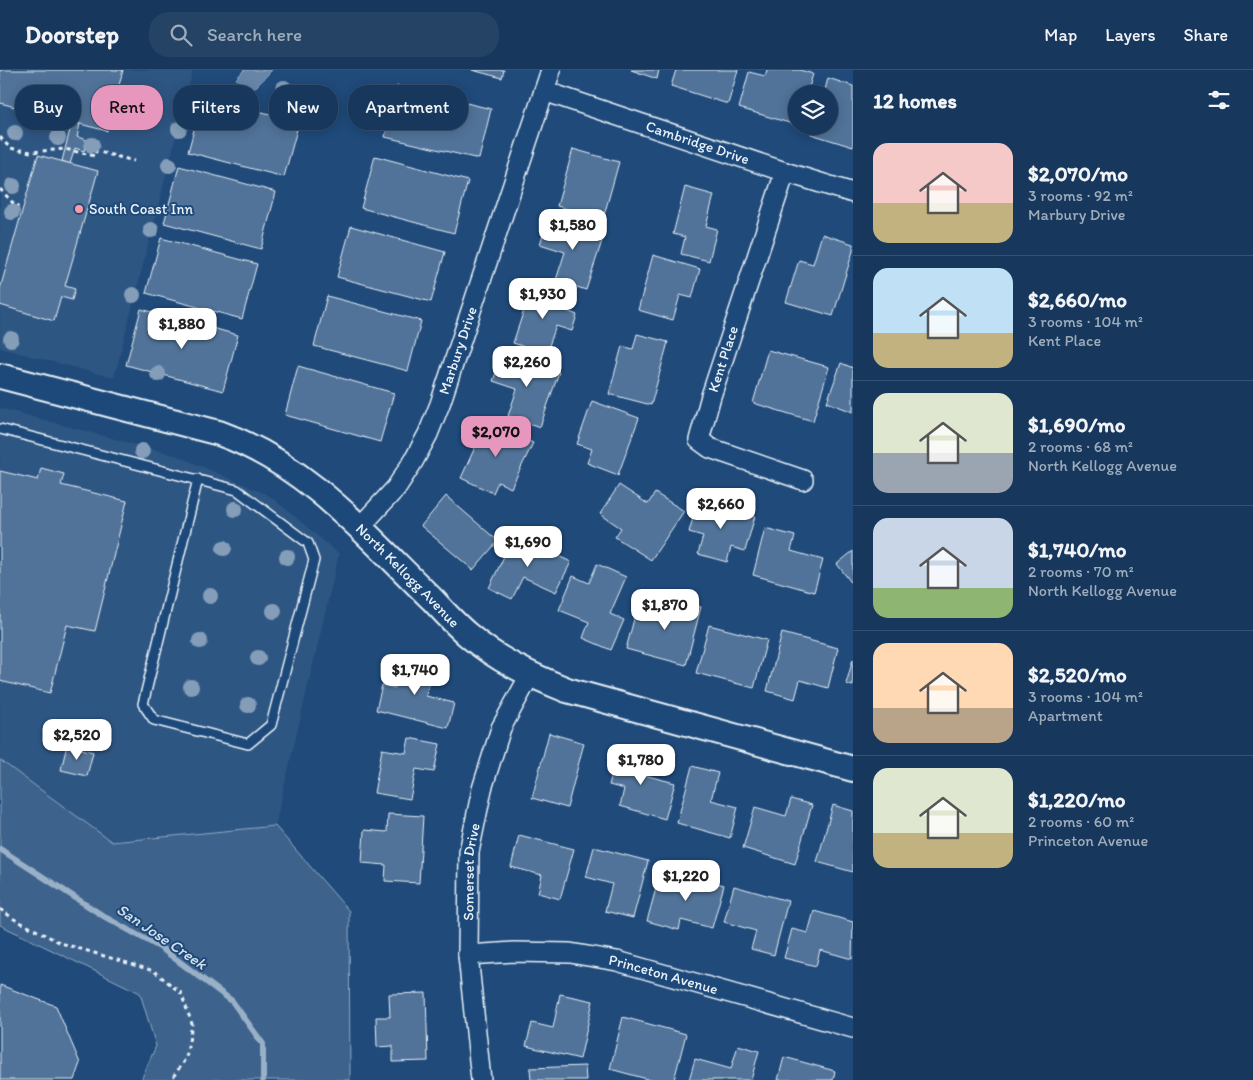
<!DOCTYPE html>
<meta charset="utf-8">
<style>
:root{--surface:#17385c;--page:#244365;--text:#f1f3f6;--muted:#9eacbb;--line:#365272;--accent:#e797bd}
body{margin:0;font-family:Itim,sans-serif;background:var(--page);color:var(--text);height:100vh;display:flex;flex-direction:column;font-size:19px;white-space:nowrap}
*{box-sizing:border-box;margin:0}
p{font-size:16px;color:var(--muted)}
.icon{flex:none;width:28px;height:28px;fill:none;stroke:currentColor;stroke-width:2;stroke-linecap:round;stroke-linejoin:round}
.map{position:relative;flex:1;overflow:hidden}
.sheet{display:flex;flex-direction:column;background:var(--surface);width:400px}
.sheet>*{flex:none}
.guide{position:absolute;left:15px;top:15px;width:475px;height:45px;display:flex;gap:10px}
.buttons{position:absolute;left:788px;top:15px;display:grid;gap:10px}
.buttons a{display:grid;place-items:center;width:50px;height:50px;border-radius:50%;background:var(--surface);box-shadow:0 2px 12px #0003,0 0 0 1px var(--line);font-size:25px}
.price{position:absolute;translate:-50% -42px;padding:0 11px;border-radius:10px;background:#fff;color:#222;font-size:16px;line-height:32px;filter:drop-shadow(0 1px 2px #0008)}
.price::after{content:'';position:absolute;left:50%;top:30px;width:15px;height:11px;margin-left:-8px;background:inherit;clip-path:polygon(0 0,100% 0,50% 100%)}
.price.on{background:var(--accent);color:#111}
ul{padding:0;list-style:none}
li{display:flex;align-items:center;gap:15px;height:125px;padding:0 20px}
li+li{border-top:1px solid var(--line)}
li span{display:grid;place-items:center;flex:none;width:140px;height:100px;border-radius:15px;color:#555}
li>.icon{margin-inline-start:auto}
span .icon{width:60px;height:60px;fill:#fffc;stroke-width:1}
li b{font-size:21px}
h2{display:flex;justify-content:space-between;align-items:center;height:60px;padding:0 20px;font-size:21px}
.pill{padding:0 18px;border-radius:20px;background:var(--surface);box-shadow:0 2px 12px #0003,0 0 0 1px var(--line);font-size:18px;line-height:45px}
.pill.on{background:var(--accent);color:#111}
header{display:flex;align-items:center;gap:30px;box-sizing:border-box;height:70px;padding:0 25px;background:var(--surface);border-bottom:1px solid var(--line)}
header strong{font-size:24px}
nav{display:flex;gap:28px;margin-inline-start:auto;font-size:18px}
.search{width:350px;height:45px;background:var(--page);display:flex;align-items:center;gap:12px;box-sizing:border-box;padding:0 18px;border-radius:20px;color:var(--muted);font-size:19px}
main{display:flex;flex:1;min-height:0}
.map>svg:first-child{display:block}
.built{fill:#2e5683}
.green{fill:#3c628c;stroke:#92aac2}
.water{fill:#6685a7;stroke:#9ab0c7}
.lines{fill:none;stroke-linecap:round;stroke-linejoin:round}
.stream{stroke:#9ab0c7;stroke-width:6}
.building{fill:#517399;stroke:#e8f1f8}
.service-casing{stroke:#e8f1f8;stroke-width:12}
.minor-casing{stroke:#e8f1f8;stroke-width:22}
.tertiary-casing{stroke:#e8f1f8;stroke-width:28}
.path{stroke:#e8f1f8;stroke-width:3;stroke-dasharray:4 4;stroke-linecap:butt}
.service{stroke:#1f4a7a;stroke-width:9}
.minor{stroke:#1f4a7a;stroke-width:19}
.tertiary{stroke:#1f4a7a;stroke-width:24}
.tree{fill:#849eb9}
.poi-dot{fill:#ff9aa2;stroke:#1f4a7a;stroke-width:2}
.labels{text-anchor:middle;stroke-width:4;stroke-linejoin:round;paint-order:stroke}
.street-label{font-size:15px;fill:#e8f1f8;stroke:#1f4a7a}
.poi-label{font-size:15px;fill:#e8f1f8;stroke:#1f4a7a;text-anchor:start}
.water-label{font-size:16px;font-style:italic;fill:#d4e1ec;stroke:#1f4a7a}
</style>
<header>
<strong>Doorstep</strong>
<div class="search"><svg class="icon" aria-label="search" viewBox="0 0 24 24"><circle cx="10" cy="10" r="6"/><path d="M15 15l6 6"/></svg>Search here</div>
<nav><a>Map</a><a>Layers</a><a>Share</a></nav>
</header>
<main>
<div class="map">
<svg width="853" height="1010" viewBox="0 0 853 1010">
<rect width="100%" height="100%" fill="#1f4a7a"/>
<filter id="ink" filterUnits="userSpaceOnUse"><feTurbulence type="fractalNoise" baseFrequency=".02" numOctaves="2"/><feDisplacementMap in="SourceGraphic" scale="10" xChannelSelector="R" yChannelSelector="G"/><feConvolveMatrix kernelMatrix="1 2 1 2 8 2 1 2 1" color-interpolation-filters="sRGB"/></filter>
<g filter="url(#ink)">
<!-- built -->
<g class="built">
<path d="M0 0H193L114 308 0 278Z"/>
<path d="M0 338 178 386 270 426 339 484 275 756 112 772 0 690Z"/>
</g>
<!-- green -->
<path class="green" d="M0 690 112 772 275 756 349 841 350 1010H141L156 976 140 923 0 855Z"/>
<!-- water -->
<path class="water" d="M244 0H272L250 23 236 9Z"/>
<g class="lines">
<!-- stream -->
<path class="stream" d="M0 779 105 847 161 878 232 931 263 974V1010"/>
</g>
<!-- building -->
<g class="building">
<path d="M0 0H123L107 61 0 33Z"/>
<path d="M472 0H504L502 8Z"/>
<path d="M631 0H659L657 9Z"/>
<path d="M676 0H738L728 34 671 16Z"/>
<path d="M767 0H800L813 4 807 24H796V55L739 38 749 2 765 6Z"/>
<path d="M828 8 853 16V77L811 64 814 56H829V24H824Z"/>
<path d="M397 16 491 39 479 89 385 67Z"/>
<path d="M203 26 299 52 284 107 188 82Z"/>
<path d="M72 52 80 54 77 67 87 70 84 81 75 78 70 94 62 91Z"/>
<path d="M573 79 619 92 603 149 557 136Z"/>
<path d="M38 85 98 101 65 216 75 219 72 230 61 227 54 251 0 235V219Z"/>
<path d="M375 86 468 111 454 163 361 138Z"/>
<path d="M179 96 276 122 261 179 164 153Z"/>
<path d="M685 117 714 125 706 156 717 159 709 191 681 184 685 167 673 164Z"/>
<path d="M549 147 604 165 586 220 556 210 565 182 540 174Z"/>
<path d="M351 156 445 182 431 232 337 207Z"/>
<path d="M822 164 853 174V181L833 246 786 232 799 190 813 194Z"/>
<path d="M161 168 257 194 242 249 146 223Z"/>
<path d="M653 185 700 199 692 228 680 225 673 250 638 240Z"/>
<path d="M532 216 567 228 563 239 577 245 572 261 556 256 546 284 513 273Z"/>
<path d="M327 226 421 251 408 301 314 276Z"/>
<path d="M141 239 238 265 223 321 126 295Z"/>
<path d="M637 264 668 272 651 335 609 324 622 276 633 279Z"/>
<path d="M768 280 829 297 813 351 753 333Z"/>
<path d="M503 283 559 302 540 357 508 346 517 319 493 311Z"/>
<path d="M841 293 853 298V342L827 332Z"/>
<path d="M298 296 394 323 380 372 285 345Z"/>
<path d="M592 331 639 348 618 405 587 393 592 379 577 374Z"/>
<path d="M487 351 533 373 511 418 498 412 493 423 461 408Z"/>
<path d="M41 398 64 404 61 415 127 431 95 561 67 555 50 623 0 611V401L38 410Z"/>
<path d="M619 415 648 434 655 423 684 441 651 490 615 467 621 458 600 444Z"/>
<path d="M446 426 498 471 473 500 421 456Z"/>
<path d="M698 430 755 446 745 481 731 477 727 492 698 484 703 466 689 462Z"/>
<path d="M765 458 795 466 791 481 823 490 814 522 753 505Z"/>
<path d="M514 465 571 492 556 522 523 507 512 529 489 518Z"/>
<path d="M853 481V515L837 494Z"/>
<path d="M597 494 626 507 610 544 624 550 611 580 583 568 589 552 559 540 573 506 589 513Z"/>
<path d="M671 529 701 537 686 595 626 579 638 534 667 542Z"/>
<path d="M709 555 767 570 754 618 696 603Z"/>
<path d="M782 563 838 578 828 618 800 610 795 629 767 621Z"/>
<path d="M402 588 433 595 426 626 454 633 448 658 376 640 382 615 395 618Z"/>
<path d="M853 589V616L846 614Z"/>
<path d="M549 663 584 673 567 738 532 728Z"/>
<path d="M409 668 440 674 434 702 416 699 410 729 374 723 382 679 406 683Z"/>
<path d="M67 675 93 682 87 706 61 700Z"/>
<path d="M619 679 649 687 644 705 675 713 665 749 620 736 624 719 609 715Z"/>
<path d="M692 696 718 703 711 730 738 737 730 768 677 753Z"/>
<path d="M791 729 812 735 795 794 743 778 755 737 786 746Z"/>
<path d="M833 735 853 741V802L817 792Z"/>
<path d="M388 744 423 746 419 813 385 811 386 795 362 793 364 760 387 762Z"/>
<path d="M519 765 574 779 560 829 538 823 542 805 511 797Z"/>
<path d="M594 777 648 791 633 848 605 841 612 814 586 807Z"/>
<path d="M676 802 724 815 712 858 681 850 679 860 647 851 658 811 673 816Z"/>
<path d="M734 816 788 831 774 885 751 879 756 861 724 852Z"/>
<path d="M814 841 853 852 852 889 820 880 816 896 784 888 792 859 808 863Z"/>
<path d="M0 915 56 936 80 993 74 1010H0Z"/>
<path d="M426 923 428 991 393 992V976L377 977 376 947H390L389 924Z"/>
<path d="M560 924 593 931 580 989 526 976 532 953 553 958Z"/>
<path d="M623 947 686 964 674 1010H651L610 999Z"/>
<path d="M738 975 759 981 751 1010H689L695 989 731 999Z"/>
<path d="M784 987 835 1001 833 1010H778Z"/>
<path d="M585 996 586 1010H531L530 998Z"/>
</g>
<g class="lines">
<!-- service casing -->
<g class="service-casing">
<path id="service" d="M0 359 237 420 308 473 314 490 271 655 248 674 154 650 143 634 198 409"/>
</g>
<!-- minor casing -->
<g class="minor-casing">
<g id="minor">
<path id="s1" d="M544 21 785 102 853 123"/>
<path d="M785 102 711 326 699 370 710 378 803 410"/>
<path id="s2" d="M359 458 396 418 414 390 428 364 440 334 551 0"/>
<path id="s3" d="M468 885 514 882 570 883 617 891 853 958"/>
<path id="s4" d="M481 1010 468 885 469 782 482 719 501 658 530 605"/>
</g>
</g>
<!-- tertiary casing -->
<g class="tertiary-casing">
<g id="tertiary">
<path id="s5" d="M0 306 219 363C307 394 368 467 433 530 444 542 455 554 468 565 497 590 532 606 567 620L853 699"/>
</g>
</g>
<!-- path -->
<g class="path">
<path d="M0 67 10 78 31 82 65 79 95 86 96 81 134 91"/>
<path d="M0 119 14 134 19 136"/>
<path d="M0 839 14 849 61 873 154 901 181 923 192 954 186 988 171 1010"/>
</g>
<!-- service -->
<use href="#service" class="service"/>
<!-- minor -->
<use href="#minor" class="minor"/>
<!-- tertiary -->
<use href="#tertiary" class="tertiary"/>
</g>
<!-- trees -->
<g class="tree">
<circle cx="284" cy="18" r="8"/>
<circle cx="179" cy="59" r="8"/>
<circle cx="15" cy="63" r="8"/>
<circle cx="58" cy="68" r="8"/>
<circle cx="92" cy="75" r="8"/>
<circle cx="169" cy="95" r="8"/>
<circle cx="13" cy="116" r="8"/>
<circle cx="12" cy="142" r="8"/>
<circle cx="151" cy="160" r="8"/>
<circle cx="133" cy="225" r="8"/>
<circle cx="11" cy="269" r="8"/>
<circle cx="158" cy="304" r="8"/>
<circle cx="142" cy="381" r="8"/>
<circle cx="235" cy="439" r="8"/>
<circle cx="224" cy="478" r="8"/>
<circle cx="287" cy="487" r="8"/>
<circle cx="210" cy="526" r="8"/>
<circle cx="274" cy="541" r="8"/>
<circle cx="200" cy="571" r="8"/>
<circle cx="258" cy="588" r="8"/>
<circle cx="191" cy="617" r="8"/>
<circle cx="248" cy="635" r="8"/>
</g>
</g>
<!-- markers -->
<circle class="poi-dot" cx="79" cy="139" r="5"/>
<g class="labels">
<!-- street labels -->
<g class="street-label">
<text dy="5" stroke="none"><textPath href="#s1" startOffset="162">Cambridge Drive</textPath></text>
<text dy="5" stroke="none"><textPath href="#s2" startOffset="206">Marbury Drive</textPath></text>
<text transform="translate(723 289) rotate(-72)" y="5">Kent Place</text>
<text dy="5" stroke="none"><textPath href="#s5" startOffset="465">North Kellogg Avenue</textPath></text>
<text dy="5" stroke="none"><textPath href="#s4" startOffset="209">Somerset Drive</textPath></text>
<text dy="5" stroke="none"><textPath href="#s3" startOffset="198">Princeton Avenue</textPath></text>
</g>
<!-- poi labels -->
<g class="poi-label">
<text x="89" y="144">South Coast Inn</text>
</g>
<!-- water labels -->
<g class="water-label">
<text transform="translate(162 866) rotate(34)" y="6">San Jose Creek</text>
</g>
</g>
</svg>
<div class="buttons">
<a><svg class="icon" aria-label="layers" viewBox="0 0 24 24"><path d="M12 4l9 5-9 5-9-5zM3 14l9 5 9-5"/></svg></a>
</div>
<b class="price" style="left:573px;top:181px">$1,580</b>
<b class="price" style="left:543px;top:250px">$1,930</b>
<b class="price" style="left:182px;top:280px">$1,880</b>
<b class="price" style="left:527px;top:318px">$2,260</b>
<b class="price on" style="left:496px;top:388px">$2,070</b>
<b class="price" style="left:721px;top:460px">$2,660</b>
<b class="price" style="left:528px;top:498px">$1,690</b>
<b class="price" style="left:665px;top:561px">$1,870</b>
<b class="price" style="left:415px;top:626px">$1,740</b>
<b class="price" style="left:77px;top:691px">$2,520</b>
<b class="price" style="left:641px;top:716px">$1,780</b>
<b class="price" style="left:686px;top:832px">$1,220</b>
<div class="guide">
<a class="pill">Buy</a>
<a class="pill on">Rent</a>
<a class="pill">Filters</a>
<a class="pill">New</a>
<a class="pill">Apartment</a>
</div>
</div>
<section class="sheet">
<h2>12 homes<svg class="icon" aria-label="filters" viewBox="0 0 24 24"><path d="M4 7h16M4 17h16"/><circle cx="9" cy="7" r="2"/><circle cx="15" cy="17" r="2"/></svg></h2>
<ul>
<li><span style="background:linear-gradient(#f6c9c9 60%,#c2b280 0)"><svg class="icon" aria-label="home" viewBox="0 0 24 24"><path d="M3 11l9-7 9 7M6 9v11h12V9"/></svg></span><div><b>$2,070/mo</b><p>3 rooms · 92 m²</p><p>Marbury Drive</p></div></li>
<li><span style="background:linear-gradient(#bfe0f5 65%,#c2b280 0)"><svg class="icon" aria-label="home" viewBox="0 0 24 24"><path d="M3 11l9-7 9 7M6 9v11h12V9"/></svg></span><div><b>$2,660/mo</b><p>3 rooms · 104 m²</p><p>Kent Place</p></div></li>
<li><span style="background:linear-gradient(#dfe7d0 60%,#9aa5b1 0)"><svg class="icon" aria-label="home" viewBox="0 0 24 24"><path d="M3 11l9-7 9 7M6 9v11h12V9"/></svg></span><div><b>$1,690/mo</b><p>2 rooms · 68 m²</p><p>North Kellogg Avenue</p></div></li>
<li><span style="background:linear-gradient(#c9d6e8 70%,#8fb573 0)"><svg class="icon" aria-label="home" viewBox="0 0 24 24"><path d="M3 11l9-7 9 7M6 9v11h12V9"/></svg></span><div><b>$1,740/mo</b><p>2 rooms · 70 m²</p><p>North Kellogg Avenue</p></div></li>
<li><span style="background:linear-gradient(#ffd9b3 65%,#b9a48a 0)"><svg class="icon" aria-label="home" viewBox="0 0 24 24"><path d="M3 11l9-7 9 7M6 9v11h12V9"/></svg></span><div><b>$2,520/mo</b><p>3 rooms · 104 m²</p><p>Apartment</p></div></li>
<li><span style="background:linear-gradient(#dfe7d0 65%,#c2b280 0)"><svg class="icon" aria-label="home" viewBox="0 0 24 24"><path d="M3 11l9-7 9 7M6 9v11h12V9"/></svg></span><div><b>$1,220/mo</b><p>2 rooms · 60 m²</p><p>Princeton Avenue</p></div></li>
</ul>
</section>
</main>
